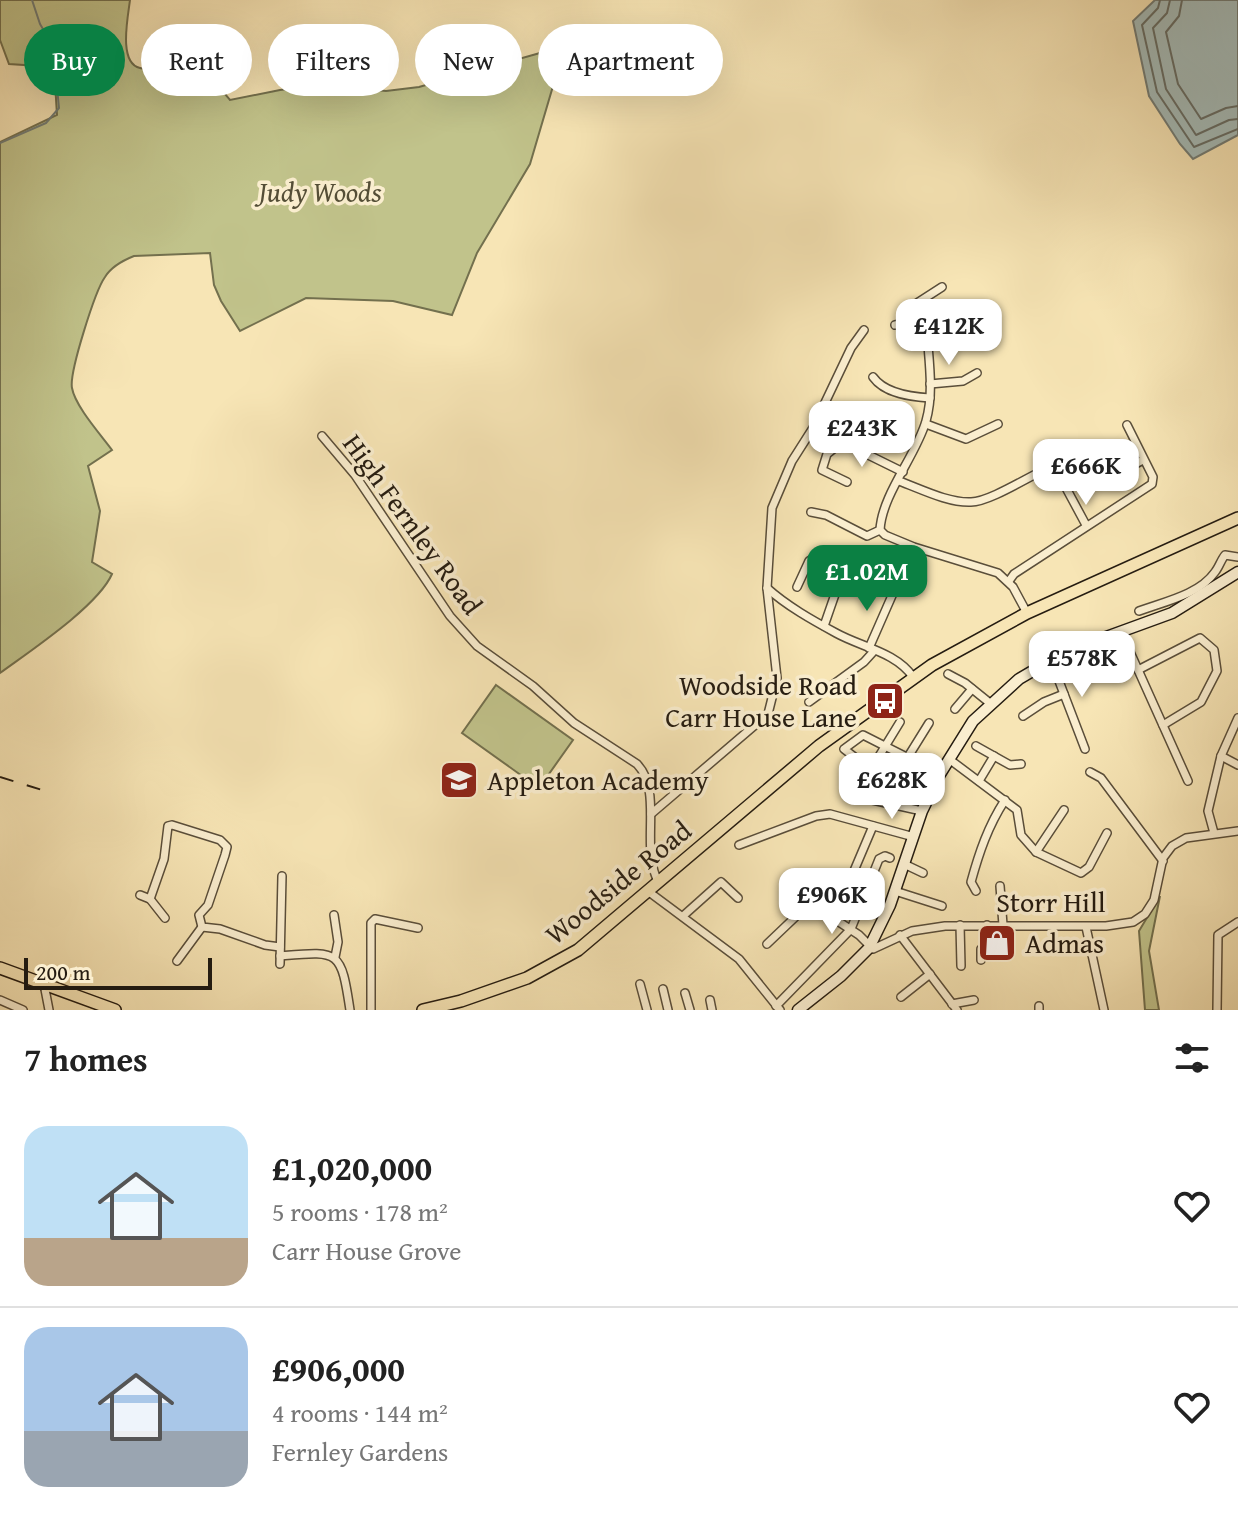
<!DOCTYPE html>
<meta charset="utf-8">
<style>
:root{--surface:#fff;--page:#f2f2f2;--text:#222;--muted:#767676;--line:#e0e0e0;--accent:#0b8043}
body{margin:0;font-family:"Gentium Book Plus",serif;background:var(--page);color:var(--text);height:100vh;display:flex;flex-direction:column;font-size:30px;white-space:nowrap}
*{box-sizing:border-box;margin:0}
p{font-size:26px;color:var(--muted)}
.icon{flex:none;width:44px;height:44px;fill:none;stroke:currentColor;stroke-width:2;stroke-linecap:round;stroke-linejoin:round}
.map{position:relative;height:1010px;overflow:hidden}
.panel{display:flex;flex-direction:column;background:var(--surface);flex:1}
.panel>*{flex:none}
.guide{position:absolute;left:24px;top:24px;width:800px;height:72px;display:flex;gap:16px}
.scale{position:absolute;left:24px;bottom:20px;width:188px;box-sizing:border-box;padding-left:8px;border:4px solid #251c11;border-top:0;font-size:22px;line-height:28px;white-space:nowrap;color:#251c11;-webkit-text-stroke:6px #faeecf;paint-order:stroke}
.price{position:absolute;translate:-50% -68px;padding:0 18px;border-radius:16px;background:#fff;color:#222;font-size:26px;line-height:52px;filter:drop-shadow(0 2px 4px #0008)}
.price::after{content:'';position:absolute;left:50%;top:48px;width:24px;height:18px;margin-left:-12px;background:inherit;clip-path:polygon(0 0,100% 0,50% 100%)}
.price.on{background:var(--accent);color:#fff}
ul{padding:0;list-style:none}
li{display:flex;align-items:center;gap:24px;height:200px;padding:0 24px}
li+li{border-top:2px solid var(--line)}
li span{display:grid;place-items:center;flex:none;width:224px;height:160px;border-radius:24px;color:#555}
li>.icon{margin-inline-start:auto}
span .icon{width:96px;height:96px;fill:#fffc;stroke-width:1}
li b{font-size:34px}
h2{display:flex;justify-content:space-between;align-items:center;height:96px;padding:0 24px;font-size:34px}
.tag{padding:0 28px;border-radius:36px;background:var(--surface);box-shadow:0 8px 32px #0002;font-size:28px;line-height:72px}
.tag.on{background:var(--accent);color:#fff}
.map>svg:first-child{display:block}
.green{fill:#c1c38b;stroke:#73704e;stroke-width:2}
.water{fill:#a4bcba;stroke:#717c76;stroke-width:2}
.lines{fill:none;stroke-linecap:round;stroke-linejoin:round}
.shore{stroke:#646c66;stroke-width:2}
.stream{stroke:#717c76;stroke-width:2}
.street-casing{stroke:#5a4e3a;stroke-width:10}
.secondary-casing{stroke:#251c11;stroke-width:13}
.primary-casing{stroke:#251c11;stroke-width:14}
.street{stroke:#faeecf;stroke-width:7}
.secondary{stroke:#faeecf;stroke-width:10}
.primary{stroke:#f7e5b5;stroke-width:11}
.rail{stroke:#251c11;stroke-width:2;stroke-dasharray:14 14;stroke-linecap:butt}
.labels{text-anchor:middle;stroke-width:7;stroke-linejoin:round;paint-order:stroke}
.park-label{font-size:28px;font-style:italic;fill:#544e36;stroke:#faeecf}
.street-label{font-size:28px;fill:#251c11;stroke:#faeecf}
.poi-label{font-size:28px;fill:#251c11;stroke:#faeecf;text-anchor:start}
</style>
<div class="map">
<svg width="1238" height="1010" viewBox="0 0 1238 1010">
<rect width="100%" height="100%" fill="#f7e5b5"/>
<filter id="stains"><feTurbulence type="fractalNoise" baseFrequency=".0025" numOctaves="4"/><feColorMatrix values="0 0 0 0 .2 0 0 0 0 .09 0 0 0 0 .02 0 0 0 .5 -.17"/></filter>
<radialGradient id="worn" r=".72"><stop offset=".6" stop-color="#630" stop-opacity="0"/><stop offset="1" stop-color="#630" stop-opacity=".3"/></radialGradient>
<!-- green -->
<g class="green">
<path d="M0 0H130C128 17 118 63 140 68 151 71 160 61 170 61 197 59 216 83 230 100L280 90 322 85 386 91 419 87 547 51 566 36 572 43 561 59 530 164 477 253 452 315 393 301 306 298 240 331 221 301 214 285 210 253 134 256C124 260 111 267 105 277 95 291 69 373 72 388 75 406 101 435 112 450L88 466 100 511 92 562 112 574C98 606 30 651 0 673V142L57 115 54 67 9 64 0 40Z"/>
<path d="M496 685 573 740 539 788 462 733Z"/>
<path d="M1160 896 1149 951 1159 1010H1145L1139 931Z"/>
</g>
<!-- water -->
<path class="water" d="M1155 0H1238V135L1193 159 1180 144 1149 96 1133 21Z"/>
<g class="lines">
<!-- shore -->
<g class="shore">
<path d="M1160 0 1158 8 1142 25 1157 92 1194 147 1238 129"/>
<path d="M1170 0 1167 13 1153 28 1166 89 1196 135 1229 120 1238 119"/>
<path d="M1182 0 1179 16 1166 32 1178 84 1201 119 1226 108 1238 106"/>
</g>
<!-- stream -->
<path class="stream" d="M0 143 46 123 59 108 53 46 40 24 32 0"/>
<!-- street casing -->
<g class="street-casing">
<g id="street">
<path d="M942 287 911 307 909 317 912 326 927 333 966 315"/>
<path d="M895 325 910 322"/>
<path d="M927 333C929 362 934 393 926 421 916 456 882 494 880 530L885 535 914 547 998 573 1013 587 1027 613"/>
<path d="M873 377C885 394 912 397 930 398"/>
<path d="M930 384 963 381 977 373"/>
<path d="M926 424 966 439 998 424"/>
<path d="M322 436 355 475 450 616 477 646 533 686 574 723 637 764C664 792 639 849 659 883"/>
<path d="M1053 469 1057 464 1072 456"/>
<path d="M899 481C921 489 948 503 971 502 989 502 1028 477 1046 469L1058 473 1086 525"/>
<path d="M847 482 822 470 827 454 842 442 903 472"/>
<path d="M1102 482 1143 460"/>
<path d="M811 512 826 515 867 536 880 530"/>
<path d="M1009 581 1014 574 1152 484 1153 477 1127 425"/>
<path d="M797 587 809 561 823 552 840 564 841 577 824 626"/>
<path d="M767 588C787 606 812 620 836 633 861 647 896 652 913 677"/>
<path d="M1139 611C1163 602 1199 595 1215 572 1219 567 1221 560 1225 555L1238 557"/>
<path d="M1121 632 1188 781"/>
<path d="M869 648 894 591"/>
<path d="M1051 660 1085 749"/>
<path d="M1138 670 1200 638 1214 650 1217 671 1201 702 1163 725"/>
<path d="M948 674 965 683 991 704"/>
<path d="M809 702 864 662 874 651"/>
<path d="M955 709 972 689"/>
<path d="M1023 716 1044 702 1064 694"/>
<path d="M976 746 1010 765 1021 764"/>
<path d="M1221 756 1238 765"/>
<path d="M857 759 844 749 863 735 940 774"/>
<path d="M949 759 1017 810 1021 835 1036 852 1081 873 1089 867 1107 833"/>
<path d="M870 771 900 722"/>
<path d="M1090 772 1101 778 1163 861"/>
<path d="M893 781 929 723"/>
<path d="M979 781 994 756"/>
<path d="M868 799 922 811"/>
<path d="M651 814 768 714 777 678 767 588 772 508 792 461 813 428 851 348 864 330"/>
<path d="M1214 833 1208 811 1221 756 1238 718"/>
<path d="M739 845 816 816 830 814 914 837"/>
<path d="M1036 852 1064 810"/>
<path d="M904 864 923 873"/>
<path d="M1000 886 1003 925"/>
<path d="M895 891 942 906"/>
<path d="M976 891 971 882C979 853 988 826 1005 800"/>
<path d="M649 892 739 959 780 1010"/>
<path d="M140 895 150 899 165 918"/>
<path d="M150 899 164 859 168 826 172 825 220 840 227 847 225 855 208 905 199 915 202 927 220 929 265 945 280 947"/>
<path d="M334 915 338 942 335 957"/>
<path d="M683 916 721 882 738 898"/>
<path d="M834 918 873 826"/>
<path d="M960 925 961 966"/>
<path d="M1086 927 1104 1010"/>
<path d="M900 935 957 1010"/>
<path d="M767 944 810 903 859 935 873 949 912 931 945 926H1106L1133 922 1145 914 1154 900 1163 858 1172 846 1186 838 1238 831"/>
<path d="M280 956C339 951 341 949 350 1010"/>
<path d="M981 960V949H987V925"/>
<path d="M177 961 202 927"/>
<path d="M280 964 282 876"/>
<path d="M44 984 49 1010"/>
<path d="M640 984 647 1010"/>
<path d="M663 989 668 1010"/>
<path d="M685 993 690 1010"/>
<path d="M901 997 930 974"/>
<path d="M0 1000 23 1010"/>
<path d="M710 1000 712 1010"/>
<path d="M952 1004 974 1000"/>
<path d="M776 1006 851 929 879 859 885 856 890 858"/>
<path d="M371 1010V923L375 919 418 928"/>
<path d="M1039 1010V1006"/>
<path d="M1217 1010 1218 935 1238 922"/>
</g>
</g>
<!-- secondary casing -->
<g class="secondary-casing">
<path id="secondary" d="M798 1010 841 976 869 948 890 905 922 811 940 774 973 721 1019 679 1065 652 1172 613 1238 572"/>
</g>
<!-- primary casing -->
<g class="primary-casing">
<g id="primary">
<path d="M0 968 115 1010"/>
<path d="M423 1010 461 1001 527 978 578 950 819 746 932 665 1027 613 1238 518"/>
</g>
</g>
<!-- street -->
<use href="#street" class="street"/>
<!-- secondary -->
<use href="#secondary" class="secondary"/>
<!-- primary -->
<use href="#primary" class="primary"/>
<!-- rail -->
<path class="rail" d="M0 777 52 793"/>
</g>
<!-- icons -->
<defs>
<g id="bus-square" transform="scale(2)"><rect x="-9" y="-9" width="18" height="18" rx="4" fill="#8f2418" stroke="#faeecf"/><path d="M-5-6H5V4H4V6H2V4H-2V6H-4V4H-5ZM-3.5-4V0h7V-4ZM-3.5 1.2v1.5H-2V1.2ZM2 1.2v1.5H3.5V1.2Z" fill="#fff"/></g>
<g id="school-square" transform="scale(2)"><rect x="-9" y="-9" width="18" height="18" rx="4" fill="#8f2418" stroke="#faeecf"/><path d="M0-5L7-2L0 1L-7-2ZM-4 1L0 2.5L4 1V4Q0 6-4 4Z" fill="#fff"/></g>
<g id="shop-square" transform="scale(2)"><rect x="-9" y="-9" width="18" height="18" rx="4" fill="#8f2418" stroke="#faeecf"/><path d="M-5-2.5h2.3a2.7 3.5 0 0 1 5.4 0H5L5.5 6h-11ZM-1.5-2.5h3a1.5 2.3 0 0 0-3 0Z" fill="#fff"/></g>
</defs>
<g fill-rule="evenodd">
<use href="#bus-square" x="885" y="701"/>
<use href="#school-square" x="459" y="780"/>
<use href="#shop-square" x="997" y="943"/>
</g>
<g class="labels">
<!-- park labels -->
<g class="park-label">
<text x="320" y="202">Judy Woods</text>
</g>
<!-- street labels -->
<g class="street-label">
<text transform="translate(413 524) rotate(54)" y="10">High Fernley Road</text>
<text transform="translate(618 882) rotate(-39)" y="10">Woodside Road</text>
<text x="1051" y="912">Storr Hill</text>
</g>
<!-- poi labels -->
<g class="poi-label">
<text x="857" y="695" text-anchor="end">Woodside Road<tspan x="857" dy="32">Carr House Lane</tspan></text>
<text x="487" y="790">Appleton Academy</text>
<text x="1025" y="953">Admas</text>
</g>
</g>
<rect width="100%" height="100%" filter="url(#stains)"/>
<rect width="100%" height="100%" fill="url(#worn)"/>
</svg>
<div class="scale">200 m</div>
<b class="price" style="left:949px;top:367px">£412K</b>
<b class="price" style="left:862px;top:469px">£243K</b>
<b class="price" style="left:1086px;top:507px">£666K</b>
<b class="price on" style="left:867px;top:613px">£1.02M</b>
<b class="price" style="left:1082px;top:699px">£578K</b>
<b class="price" style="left:892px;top:821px">£628K</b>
<b class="price" style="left:832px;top:936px">£906K</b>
<div class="guide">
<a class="tag on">Buy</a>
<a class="tag">Rent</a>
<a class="tag">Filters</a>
<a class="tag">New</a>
<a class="tag">Apartment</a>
</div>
</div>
<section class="panel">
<h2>7 homes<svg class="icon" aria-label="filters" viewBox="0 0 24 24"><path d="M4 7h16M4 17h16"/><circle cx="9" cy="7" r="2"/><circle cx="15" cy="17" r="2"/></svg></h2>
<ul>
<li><span style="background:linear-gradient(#bfe0f5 70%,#b9a48a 0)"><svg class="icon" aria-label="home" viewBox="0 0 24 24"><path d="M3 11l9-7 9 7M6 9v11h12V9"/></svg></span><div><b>£1,020,000</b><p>5 rooms · 178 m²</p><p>Carr House Grove</p></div><svg class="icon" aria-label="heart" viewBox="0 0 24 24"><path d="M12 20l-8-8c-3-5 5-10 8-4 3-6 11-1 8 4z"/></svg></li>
<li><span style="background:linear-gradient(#a9c7e8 65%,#9aa5b1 0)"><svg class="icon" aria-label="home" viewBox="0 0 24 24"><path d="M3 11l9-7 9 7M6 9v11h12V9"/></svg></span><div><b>£906,000</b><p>4 rooms · 144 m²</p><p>Fernley Gardens</p></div><svg class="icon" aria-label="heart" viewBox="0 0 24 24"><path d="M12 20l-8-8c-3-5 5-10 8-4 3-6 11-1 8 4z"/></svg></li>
</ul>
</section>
